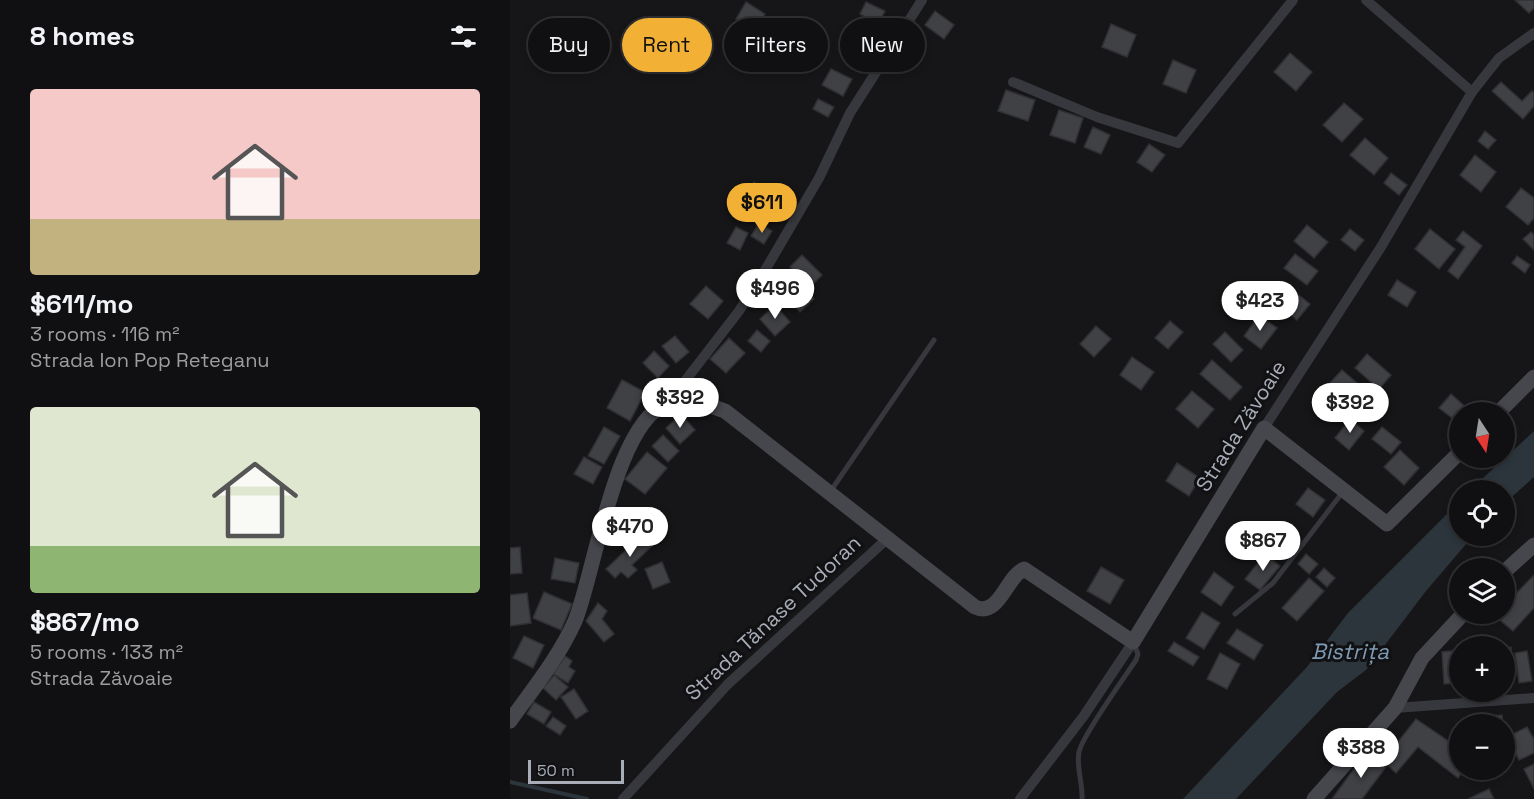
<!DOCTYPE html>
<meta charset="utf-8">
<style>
:root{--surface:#101012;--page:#19191b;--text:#f1f3f6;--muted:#9c9d9f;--line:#303032;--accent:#f2b134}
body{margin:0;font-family:"Space Grotesk",sans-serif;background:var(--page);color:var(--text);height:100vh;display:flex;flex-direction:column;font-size:22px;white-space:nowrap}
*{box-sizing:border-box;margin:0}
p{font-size:20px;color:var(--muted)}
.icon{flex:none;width:33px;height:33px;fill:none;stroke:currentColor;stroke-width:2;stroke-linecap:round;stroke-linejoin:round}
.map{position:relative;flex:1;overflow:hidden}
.drawer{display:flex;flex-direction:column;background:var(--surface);width:510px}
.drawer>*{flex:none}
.top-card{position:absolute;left:18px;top:18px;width:570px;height:54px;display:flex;gap:12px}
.needle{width:39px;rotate:168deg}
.fabs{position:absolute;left:939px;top:402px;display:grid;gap:12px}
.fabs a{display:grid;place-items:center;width:66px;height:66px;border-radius:50%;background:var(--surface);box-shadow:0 3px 9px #0003,0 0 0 2px var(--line);font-size:30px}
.scale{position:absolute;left:18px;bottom:15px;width:96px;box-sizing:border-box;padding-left:6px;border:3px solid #a8adb8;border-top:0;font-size:16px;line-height:21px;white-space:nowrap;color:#a8adb8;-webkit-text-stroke:4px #111113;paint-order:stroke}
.price{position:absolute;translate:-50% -51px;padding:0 14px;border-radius:21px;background:#fff;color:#222;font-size:20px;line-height:39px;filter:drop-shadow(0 2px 3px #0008)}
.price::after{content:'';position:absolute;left:50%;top:36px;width:18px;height:14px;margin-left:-9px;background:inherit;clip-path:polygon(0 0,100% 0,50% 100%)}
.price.on{background:var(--accent);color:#111}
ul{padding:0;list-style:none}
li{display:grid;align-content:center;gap:12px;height:318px;padding:0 30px}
li span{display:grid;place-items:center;height:186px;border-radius:6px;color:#555}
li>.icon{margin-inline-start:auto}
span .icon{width:108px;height:108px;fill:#fffc;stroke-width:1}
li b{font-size:26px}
h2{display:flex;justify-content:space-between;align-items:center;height:72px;padding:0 30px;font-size:26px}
.tag{padding:0 21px;border-radius:27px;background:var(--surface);box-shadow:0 3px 9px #0003,0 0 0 2px var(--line);font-size:21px;line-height:54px}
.tag.on{background:var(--accent);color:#111}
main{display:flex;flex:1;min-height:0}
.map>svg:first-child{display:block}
.water{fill:#2c353c}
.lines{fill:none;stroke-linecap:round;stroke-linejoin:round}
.stream{stroke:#2c353c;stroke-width:4}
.building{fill:#404145;stroke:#303034;stroke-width:1.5}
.lane{stroke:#37383d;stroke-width:5}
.street{stroke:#37383d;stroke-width:10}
.secondary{stroke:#45474d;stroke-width:15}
.labels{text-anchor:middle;stroke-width:6;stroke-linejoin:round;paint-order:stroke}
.street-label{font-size:21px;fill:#a8adb8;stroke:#111113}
.water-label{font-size:22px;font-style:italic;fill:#7f9bb3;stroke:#111113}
</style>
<main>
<section class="drawer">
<h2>8 homes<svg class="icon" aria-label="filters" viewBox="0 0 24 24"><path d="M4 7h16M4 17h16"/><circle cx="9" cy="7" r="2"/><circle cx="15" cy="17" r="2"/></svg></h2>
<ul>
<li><span style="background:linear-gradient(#f6c9c9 70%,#c2b280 0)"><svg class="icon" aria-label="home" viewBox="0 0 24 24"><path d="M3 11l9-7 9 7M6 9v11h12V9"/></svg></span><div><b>$611/mo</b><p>3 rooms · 116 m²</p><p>Strada Ion Pop Reteganu</p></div></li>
<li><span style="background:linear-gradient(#dfe7d0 75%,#8fb573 0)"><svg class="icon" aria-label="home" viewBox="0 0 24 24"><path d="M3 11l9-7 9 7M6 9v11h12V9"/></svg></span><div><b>$867/mo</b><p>5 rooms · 133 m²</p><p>Strada Zăvoaie</p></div></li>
</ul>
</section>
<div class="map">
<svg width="1024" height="799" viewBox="0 0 1024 799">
<rect width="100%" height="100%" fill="#161618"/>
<!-- water -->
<g class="water">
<path d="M1024 431V477L995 503 994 490H960Z"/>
<path d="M949 502 950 536H963L916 591 856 670 827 692 726 799H673L796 668 838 613Z"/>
</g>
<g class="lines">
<!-- stream -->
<path class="stream" d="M0 782 77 799"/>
</g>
<!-- building -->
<g class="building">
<path d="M1005 0H1024V8L1019 13Z"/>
<path d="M236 2 255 14 246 30 226 19Z"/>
<path d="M356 2 375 11 368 24 350 14Z"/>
<path d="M425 11 444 25 434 39 415 25Z"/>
<path d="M601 24 626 35 617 57 592 47Z"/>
<path d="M297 38 312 47 306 57 291 48Z"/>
<path d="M780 53 802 72 786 91 764 72Z"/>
<path d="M663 60 686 70 676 93 653 84Z"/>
<path d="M321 69 342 79 333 96 312 85Z"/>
<path d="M991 82 1012 101 1022 91 1024 93V106L1013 119 982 91Z"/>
<path d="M496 90 525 100 518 121 488 111Z"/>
<path d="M308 99 324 107 318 117 303 109Z"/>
<path d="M834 103 853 119 832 142 813 125Z"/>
<path d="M549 110 573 118 565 143 540 135Z"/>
<path d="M583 127 600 135 591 154 574 147Z"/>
<path d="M975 131 986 140 978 149 968 141Z"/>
<path d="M855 138 878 158 864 175 840 155Z"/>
<path d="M639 144 655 155 642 172 627 162Z"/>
<path d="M965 155 986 172 971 192 950 175Z"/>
<path d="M881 173 897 185 889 195 874 183Z"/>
<path d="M244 182 262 194 255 205 237 193Z"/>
<path d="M1011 188 1024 198V218L1018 225 996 207Z"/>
<path d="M239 198 258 210 252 220 233 208Z"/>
<path d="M249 223 262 231 254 244 241 236Z"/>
<path d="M797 225 818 242 804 258 784 241Z"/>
<path d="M226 227 238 233 230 250 217 243Z"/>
<path d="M840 229 854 240 845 251 831 240Z"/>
<path d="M920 229 945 249 929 269 905 249Z"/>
<path d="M953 231 972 246 948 279 938 271 955 247 946 240Z"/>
<path d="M1021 232 1024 235V250L1013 239Z"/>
<path d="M785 254 808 271 797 285 774 268Z"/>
<path d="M292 255 312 275 300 287 280 267Z"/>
<path d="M1007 256 1020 265 1015 273 1002 263Z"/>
<path d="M285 278 304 299 290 312 271 291Z"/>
<path d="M887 280 906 292 897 307 878 295Z"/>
<path d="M775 284 800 304 787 320 762 300Z"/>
<path d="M196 286 213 301 198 319 180 304Z"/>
<path d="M265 305 280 322 265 336 250 319Z"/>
<path d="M749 315 767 328 751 349 734 336Z"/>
<path d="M660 321 673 332 658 349 645 338Z"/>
<path d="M586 326 601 339 584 357 570 344Z"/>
<path d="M247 330 260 341 251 352 238 341Z"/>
<path d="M715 332 733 350 721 362 703 344Z"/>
<path d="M165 336 179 352 166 363 152 346Z"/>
<path d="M219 338 235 353 216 373 200 359Z"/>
<path d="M144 351 159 366 148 378 133 363Z"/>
<path d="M857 354 881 375 869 389 845 368Z"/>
<path d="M622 357 644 372 631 390 610 375Z"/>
<path d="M702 360 732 387 720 400 690 374Z"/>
<path d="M832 370 853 388 839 404 818 385Z"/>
<path d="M112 380 135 392 120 421 97 408Z"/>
<path d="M682 391 704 409 688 428 666 409Z"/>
<path d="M941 394 961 412H950V424L929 408Z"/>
<path d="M171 414 185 430 170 444 156 428Z"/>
<path d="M840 419 854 431 839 450 825 438Z"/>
<path d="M94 427 110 436 94 464 78 456Z"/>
<path d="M872 427 891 442 881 454 862 439Z"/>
<path d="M153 435 169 451 158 462 142 446Z"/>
<path d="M890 450 909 468 894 485 874 467Z"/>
<path d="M137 452 157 468 135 494 115 479Z"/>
<path d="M74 457 92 467 83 484 64 474Z"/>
<path d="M667 463 690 478 679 496 656 481Z"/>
<path d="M798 488 815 500 803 517 786 504Z"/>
<path d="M773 532 786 544 777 555 763 543Z"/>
<path d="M133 534 143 545 122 565 127 570 118 578 111 572 105 578 96 569Z"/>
<path d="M10 547 12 573 0 574V548Z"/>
<path d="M755 554 770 566 750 590 735 579Z"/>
<path d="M796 554 808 564 799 574 788 564Z"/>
<path d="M45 558 69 563 65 583 41 579Z"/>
<path d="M152 562 160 582 143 589 135 569Z"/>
<path d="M591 567 614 580 600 604 577 591Z"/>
<path d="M814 568 825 578 817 587 806 577Z"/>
<path d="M704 572 724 587 711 606 691 592Z"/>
<path d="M1024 575V608L1003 631 985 616 994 614V606Z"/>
<path d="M799 578 814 591 787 621 772 608Z"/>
<path d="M34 592 62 604 51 630 23 618Z"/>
<path d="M17 593 21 623 0 626V595Z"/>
<path d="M88 603 97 611 92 619 104 634 94 642 76 621Z"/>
<path d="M692 612 710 623 694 649 676 638Z"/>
<path d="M727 629 753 645 744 660 717 643Z"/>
<path d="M14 636 34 645 23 668 3 658Z"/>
<path d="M664 642 689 657 683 666 658 651Z"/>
<path d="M1001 647 1003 683 994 684V648Z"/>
<path d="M950 650V683L934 684 932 652Z"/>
<path d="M1017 651 1022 681 1009 683 1005 653Z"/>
<path d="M710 653 730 664 717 689 697 679Z"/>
<path d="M55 656 62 661 59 667 65 671 58 683 43 674Z"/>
<path d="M44 675 58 687 46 700 33 688Z"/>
<path d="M64 689 78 711 66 719 51 697Z"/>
<path d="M24 702 41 712 34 724 17 714Z"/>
<path d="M992 715 993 724H969V717Z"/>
<path d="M43 717 56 726 50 735 36 726Z"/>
<path d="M906 719 950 749V770H954L948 778 908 747 886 773 873 761Z"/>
<path d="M1017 727 1024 739V753L1009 760 997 737Z"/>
<path d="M856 752 876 767 852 799H822Z"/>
<path d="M1024 764V789L1014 769Z"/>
<path d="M979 789 984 799H958Z"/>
</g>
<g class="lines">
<!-- lane -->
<g class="lane">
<path d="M320 492 424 340"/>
<path d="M725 614 763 583 832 493"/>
<path d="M572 799C573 783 566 768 569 752 572 736 614 678 626 660L628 654 624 644"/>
</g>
<!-- street -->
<g class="street">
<path d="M856 0 962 92"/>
<path d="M503 82 587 117 668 143 783 0"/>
<path d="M158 403 229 311 257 267 309 178 340 113 412 0"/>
<path d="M754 428 871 247 962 92 989 58 1024 33"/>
<path d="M885 708 1024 698"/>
<path d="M113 799 218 684 378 538"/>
<path d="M510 799 573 717 623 642"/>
</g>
<!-- secondary -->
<g class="secondary">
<path d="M989 412 1024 377"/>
<path d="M994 572 1024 545"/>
<path d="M0 721C23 689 49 657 65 621 85 572 105 421 158 403 178 396 197 405 215 411L465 607C489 618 496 577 514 569L623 642 754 428 877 524 950 452"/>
<path d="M804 799 885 708 912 658 953 614"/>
</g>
</g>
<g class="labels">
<!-- street labels -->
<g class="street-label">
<text transform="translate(731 426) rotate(-58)" y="7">Strada Zăvoaie</text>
<text transform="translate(263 618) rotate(-43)" y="7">Strada Tănase Tudoran</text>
</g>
<!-- water labels -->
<g class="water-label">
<text x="840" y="659">Bistrița</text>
</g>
</g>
</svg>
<div class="fabs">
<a><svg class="needle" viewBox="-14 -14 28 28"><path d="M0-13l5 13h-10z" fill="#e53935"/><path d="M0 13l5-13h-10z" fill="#9c9d9f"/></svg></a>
<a><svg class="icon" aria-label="locate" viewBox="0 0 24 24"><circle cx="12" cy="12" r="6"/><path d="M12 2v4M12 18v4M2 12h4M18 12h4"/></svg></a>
<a><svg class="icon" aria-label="layers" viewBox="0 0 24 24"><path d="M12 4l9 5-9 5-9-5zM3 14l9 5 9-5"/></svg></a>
<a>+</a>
<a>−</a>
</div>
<div class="scale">50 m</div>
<b class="price on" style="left:252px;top:234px">$611</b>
<b class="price" style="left:265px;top:320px">$496</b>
<b class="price" style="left:750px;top:332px">$423</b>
<b class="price" style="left:170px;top:429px">$392</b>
<b class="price" style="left:840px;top:434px">$392</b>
<b class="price" style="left:120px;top:558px">$470</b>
<b class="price" style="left:753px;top:572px">$867</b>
<b class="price" style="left:851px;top:779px">$388</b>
<div class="top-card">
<a class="tag">Buy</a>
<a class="tag on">Rent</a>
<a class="tag">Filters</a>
<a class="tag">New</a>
</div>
</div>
</main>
